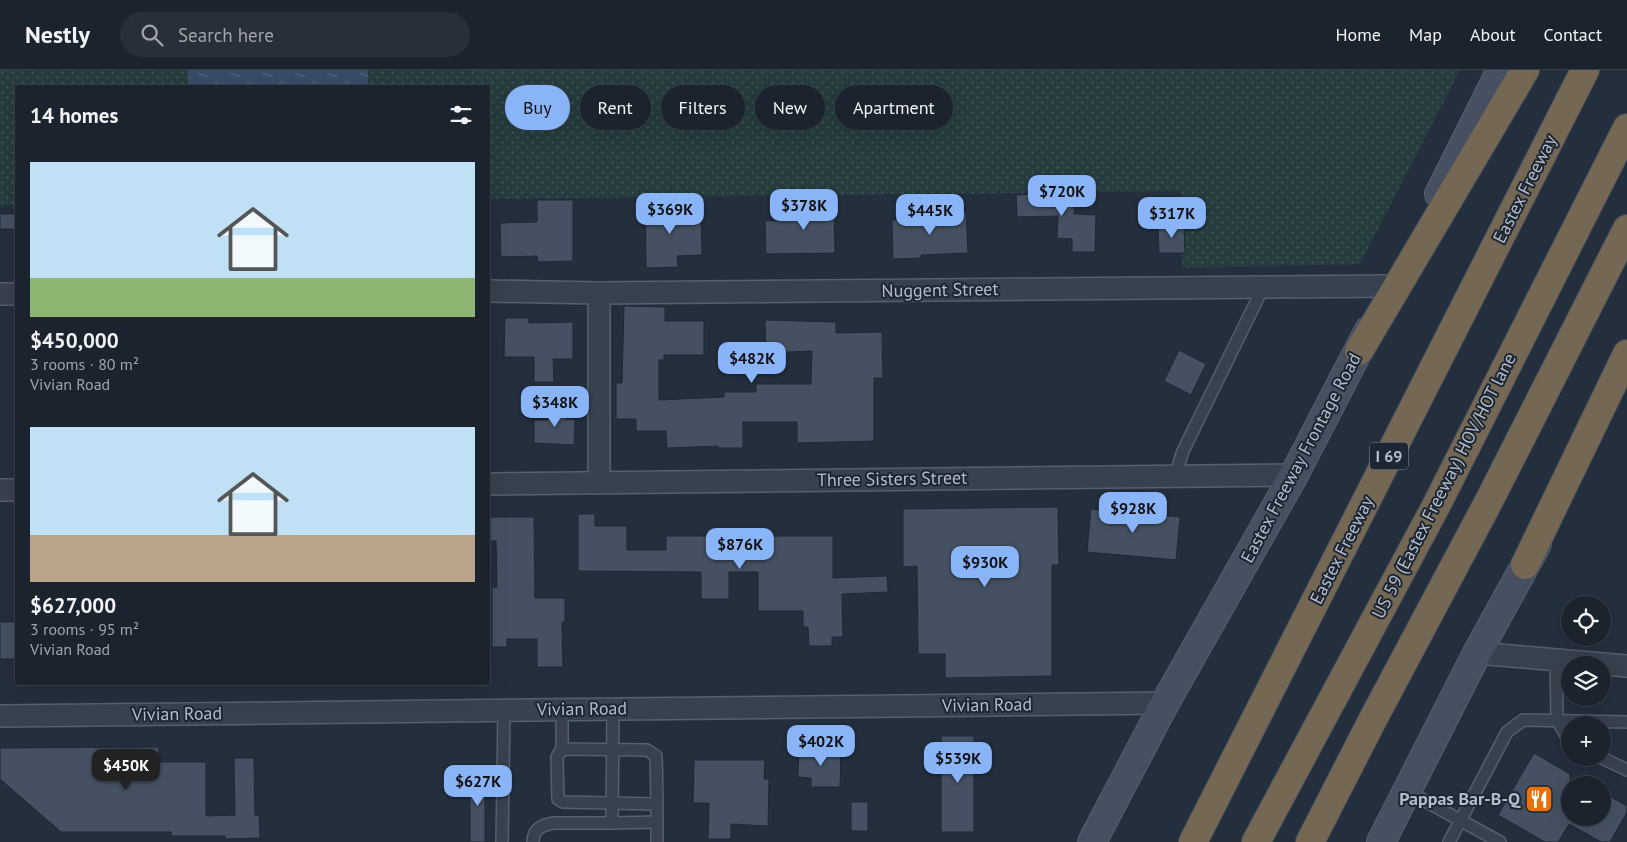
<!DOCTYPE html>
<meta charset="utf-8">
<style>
:root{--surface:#1b232e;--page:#282f3a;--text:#f1f3f6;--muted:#a0a4aa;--line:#39404a;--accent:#8ab4f8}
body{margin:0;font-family:"PT Sans",sans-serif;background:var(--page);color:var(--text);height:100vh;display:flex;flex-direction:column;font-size:19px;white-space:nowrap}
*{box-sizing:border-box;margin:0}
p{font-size:16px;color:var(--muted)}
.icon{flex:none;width:28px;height:28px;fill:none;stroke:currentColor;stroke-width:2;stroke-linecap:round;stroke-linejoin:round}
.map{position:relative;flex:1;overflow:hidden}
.sheet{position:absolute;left:15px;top:15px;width:475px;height:600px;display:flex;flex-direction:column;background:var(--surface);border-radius:0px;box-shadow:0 5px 20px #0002,0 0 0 1px var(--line)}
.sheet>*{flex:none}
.guide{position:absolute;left:505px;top:15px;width:475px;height:45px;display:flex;gap:10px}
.controls{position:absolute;left:1561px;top:526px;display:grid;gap:10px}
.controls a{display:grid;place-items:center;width:50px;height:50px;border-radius:50%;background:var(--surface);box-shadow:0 5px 20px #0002,0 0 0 1px var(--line);font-size:25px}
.price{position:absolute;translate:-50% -42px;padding:0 11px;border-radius:10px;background:var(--accent);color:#111;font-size:16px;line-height:32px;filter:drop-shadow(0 1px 2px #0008)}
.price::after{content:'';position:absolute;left:50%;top:30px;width:15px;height:11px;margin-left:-8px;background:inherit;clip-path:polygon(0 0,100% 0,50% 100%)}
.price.active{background:#222;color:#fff}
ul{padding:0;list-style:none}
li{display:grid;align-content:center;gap:10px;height:265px;padding:0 15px}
li span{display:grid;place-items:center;height:155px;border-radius:0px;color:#555}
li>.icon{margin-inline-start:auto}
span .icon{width:90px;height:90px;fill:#fffc;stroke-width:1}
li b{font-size:21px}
h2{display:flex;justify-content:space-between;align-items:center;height:60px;padding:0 15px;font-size:21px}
.pill{padding:0 18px;border-radius:22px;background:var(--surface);box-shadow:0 5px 20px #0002,0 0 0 1px var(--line);font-size:18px;line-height:45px}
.pill.active{background:var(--accent);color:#111}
header{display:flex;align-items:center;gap:30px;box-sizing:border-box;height:70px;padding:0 25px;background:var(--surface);border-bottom:1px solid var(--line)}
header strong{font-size:24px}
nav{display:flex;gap:28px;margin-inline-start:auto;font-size:18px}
.search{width:350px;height:45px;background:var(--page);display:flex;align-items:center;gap:12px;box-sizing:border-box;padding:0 18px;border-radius:28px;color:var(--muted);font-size:19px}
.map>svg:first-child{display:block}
.grass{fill:url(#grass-dots)}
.water{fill:url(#water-ripples)}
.building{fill:#455162;stroke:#1f2835}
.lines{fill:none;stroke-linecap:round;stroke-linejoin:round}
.service-casing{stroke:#565f6c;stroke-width:14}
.minor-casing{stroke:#565f6c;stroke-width:24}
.secondary-casing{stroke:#565f6c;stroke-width:30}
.motorway-casing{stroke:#434c59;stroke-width:30}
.service{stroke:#38414e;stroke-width:11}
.minor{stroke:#38414e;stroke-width:21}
.secondary{stroke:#465061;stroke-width:28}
.motorway{stroke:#746855;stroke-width:28}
.labels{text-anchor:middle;stroke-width:4;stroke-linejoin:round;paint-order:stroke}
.shield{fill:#1d2633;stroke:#878f9c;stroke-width:1}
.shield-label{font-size:16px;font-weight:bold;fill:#b4bcc9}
.street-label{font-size:18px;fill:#b4bcc9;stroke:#1d2633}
.poi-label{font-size:18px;font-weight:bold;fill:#b4bcc9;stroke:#1d2633;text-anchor:end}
</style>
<header>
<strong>Nestly</strong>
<div class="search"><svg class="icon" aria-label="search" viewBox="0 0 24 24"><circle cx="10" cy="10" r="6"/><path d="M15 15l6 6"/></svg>Search here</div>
<nav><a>Home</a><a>Map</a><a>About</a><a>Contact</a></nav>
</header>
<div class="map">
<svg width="1627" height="772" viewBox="0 0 1627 772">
<defs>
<pattern id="grass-dots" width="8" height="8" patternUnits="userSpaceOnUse" patternTransform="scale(1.25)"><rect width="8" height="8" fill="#263c3f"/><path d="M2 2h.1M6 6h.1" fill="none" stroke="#435659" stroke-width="1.8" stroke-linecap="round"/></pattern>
<pattern id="water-ripples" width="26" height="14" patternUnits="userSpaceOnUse" patternTransform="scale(1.25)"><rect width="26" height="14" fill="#394c67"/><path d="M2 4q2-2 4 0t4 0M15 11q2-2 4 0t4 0" fill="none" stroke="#53647b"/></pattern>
</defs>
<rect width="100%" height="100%" fill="#242f3e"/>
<!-- grass -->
<path class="grass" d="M0 0H1460L1360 194 1182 198 1181 121 489 129V16H16V135H0Z"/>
<!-- water -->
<rect class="water" x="188" y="0" width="180" height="16"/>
<!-- building -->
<g class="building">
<path d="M1059 120 1075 121 1074 144 1096 145 1095 182H1072V169L1057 168 1058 146 1017 147 1016 125 1059 123Z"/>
<path d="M537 130H573V191L538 192 537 186 501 187 500 153 537 152Z"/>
<path d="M834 131 835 183 766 184 765 151 800 150 799 132Z"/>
<path d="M645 133H680V146H701L702 185 677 186 678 197 646 198Z"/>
<path d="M966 142 968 183 921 185V188L893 189 892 150 940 148V143Z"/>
<rect x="0" y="144" width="16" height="15"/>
<path d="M1158 155H1184L1185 183H1159Z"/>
<path d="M624 236 665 237V251H704V285H664V290H659V330L724 327V322H756V314H811L812 281 766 283 765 250 836 252V263L882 262 883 308H874V371L797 373V352H743V378H718V376L667 378 666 361H636V349H616V313H622Z"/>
<path d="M505 248H529V253L573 252V289H553L554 312H534V287H504Z"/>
<path d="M1179 280 1206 294 1191 325 1164 311Z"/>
<path d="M547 337 567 338 566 349H575L574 375 534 373V350H547Z"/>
<path d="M1058 437 1059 495H1052V606L945 608V584H918L917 496 903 497V439Z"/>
<path d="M1091 439 1180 447 1176 490 1087 482Z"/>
<path d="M578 444H595V456H627V480H666V466H833V508L887 506 888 522 842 524 843 567H832V576H809L808 557H803V541H758V502H729V529H701V502L578 501Z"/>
<path d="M489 447H534L535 528H565V552H562L563 597H537V569H507V577H492V517H497L496 471H489Z"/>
<rect x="0" y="552" width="16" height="37"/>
<rect x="941" y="666" width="33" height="96"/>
<path d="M159 677V692H206V746L235 745 234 688H254L255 745H259L260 768 225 769V766H171V762H61L0 709V678Z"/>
<path d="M799 678 841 679 840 717H811V708L798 707Z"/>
<path d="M1534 683 1570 704V748H1602V722L1627 736V742L1610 772H1601L1569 754 1558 772H1545L1498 745Z"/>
<path d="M694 690H765L764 709H769L768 756 731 754V769H708L709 733H693Z"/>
<rect x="470" y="702" width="15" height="70"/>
<rect x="851" y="732" width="17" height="29"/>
</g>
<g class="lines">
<!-- service casing -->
<g class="service-casing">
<g id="service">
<path d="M1175 406 1183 381 1258 228 1261 217"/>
<path d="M1556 590 1557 650 1570 672"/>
<path d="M562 639V679"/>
<path d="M613 639 612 753 657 752"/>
<path d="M1602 688 1627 700"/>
<path d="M1407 721 1500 772"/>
<path d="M657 734 563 732 558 729 557 687 562 679 647 680 656 686C657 715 657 743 657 772"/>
<path d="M502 772 504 640"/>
<path d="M533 772C533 758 543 755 554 753H612"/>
<path d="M1449 772 1507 662 1523 650 1627 652"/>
</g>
</g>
<!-- minor casing -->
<g class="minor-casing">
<g id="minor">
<path d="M489 221 599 223 1392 216"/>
<path d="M599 223V413"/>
<path d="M0 224H16"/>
<path d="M489 414 1294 405"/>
<path d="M0 420H16"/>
<path d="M1477 583 1627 596"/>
<path d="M0 646 1165 633"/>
</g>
</g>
<!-- secondary casing -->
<g class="secondary-casing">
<g id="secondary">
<path d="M1439 124 1501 0"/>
<path d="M1092 772 1165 633 1294 405 1369 260"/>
<path d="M1381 772 1477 583 1537 474"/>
</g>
</g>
<!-- motorway casing -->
<g class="motorway-casing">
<g id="motorway">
<path d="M1359 281 1525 0"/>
<path d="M1525 495 1627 284"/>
<path d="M1193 772 1585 0"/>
<path d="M1256 772 1436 436 1627 58"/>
<path d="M1310 772 1372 651 1490 429 1627 159"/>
</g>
</g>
<!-- service -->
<use href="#service" class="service"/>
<!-- minor -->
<use href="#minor" class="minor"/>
<!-- secondary -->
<use href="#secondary" class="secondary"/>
<!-- motorway -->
<use href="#motorway" class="motorway"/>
</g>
<!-- icons -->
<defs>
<g id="restaurant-square" transform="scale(1.4375)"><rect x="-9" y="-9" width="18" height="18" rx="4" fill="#e8710a" stroke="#1d2633"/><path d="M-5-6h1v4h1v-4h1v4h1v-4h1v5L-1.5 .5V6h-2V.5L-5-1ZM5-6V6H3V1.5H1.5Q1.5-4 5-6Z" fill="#fff"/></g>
</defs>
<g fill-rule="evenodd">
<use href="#restaurant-square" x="1539" y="729"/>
</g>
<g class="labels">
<!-- shield labels -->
<rect class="shield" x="1370" y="372.5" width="38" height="27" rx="4"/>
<g class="shield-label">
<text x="1389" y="392">I 69</text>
</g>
<!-- street labels -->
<g class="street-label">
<text transform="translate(1525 119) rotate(-63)" y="6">Eastex Freeway</text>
<text transform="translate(940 220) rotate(-1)" y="6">Nuggent Street</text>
<text transform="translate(1301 388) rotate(-62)" y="6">Eastex Freeway Frontage Road</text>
<text transform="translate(892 409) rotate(-1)" y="6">Three Sisters Street</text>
<text transform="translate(1444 416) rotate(-63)" y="6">US 59 (Eastex Freeway) HOV/HOT lane</text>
<text transform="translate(1342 480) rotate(-63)" y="6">Eastex Freeway</text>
<text transform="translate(987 635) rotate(-1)" y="6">Vivian Road</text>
<text transform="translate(582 639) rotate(-1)" y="6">Vivian Road</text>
<text transform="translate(177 644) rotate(-1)" y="6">Vivian Road</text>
</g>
<!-- poi labels -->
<g class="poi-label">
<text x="1520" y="735">Pappas Bar-B-Q</text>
</g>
</g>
</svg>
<div class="controls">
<a><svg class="icon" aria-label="locate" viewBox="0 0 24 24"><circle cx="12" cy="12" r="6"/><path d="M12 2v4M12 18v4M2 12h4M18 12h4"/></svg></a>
<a><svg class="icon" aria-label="layers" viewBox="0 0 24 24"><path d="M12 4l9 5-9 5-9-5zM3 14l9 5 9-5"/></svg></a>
<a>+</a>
<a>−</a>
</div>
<b class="price" style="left:1062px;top:147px">$720K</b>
<b class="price" style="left:804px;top:161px">$378K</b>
<b class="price" style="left:670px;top:165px">$369K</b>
<b class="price" style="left:930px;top:166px">$445K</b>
<b class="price" style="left:1172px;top:169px">$317K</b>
<b class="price" style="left:752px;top:314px">$482K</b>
<b class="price" style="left:555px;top:358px">$348K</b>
<b class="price" style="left:1133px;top:464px">$928K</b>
<b class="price" style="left:740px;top:500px">$876K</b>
<b class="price" style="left:985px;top:518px">$930K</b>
<b class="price" style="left:821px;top:697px">$402K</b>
<b class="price" style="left:958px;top:714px">$539K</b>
<b class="price active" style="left:126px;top:721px">$450K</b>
<b class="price" style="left:478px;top:737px">$627K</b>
<div class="guide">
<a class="pill active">Buy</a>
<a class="pill">Rent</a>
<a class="pill">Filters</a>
<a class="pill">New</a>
<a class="pill">Apartment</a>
</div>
<section class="sheet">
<h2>14 homes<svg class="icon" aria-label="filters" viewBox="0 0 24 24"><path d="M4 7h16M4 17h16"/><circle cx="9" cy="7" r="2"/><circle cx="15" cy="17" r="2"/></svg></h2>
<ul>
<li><span style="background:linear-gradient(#bfe0f5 75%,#8fb573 0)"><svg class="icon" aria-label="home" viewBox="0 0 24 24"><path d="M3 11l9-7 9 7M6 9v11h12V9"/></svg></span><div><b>$450,000</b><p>3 rooms · 80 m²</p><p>Vivian Road</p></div></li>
<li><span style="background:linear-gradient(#bfe0f5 70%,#b9a48a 0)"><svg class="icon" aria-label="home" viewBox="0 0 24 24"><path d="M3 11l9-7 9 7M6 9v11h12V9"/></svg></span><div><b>$627,000</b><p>3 rooms · 95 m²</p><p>Vivian Road</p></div></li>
</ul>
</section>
</div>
